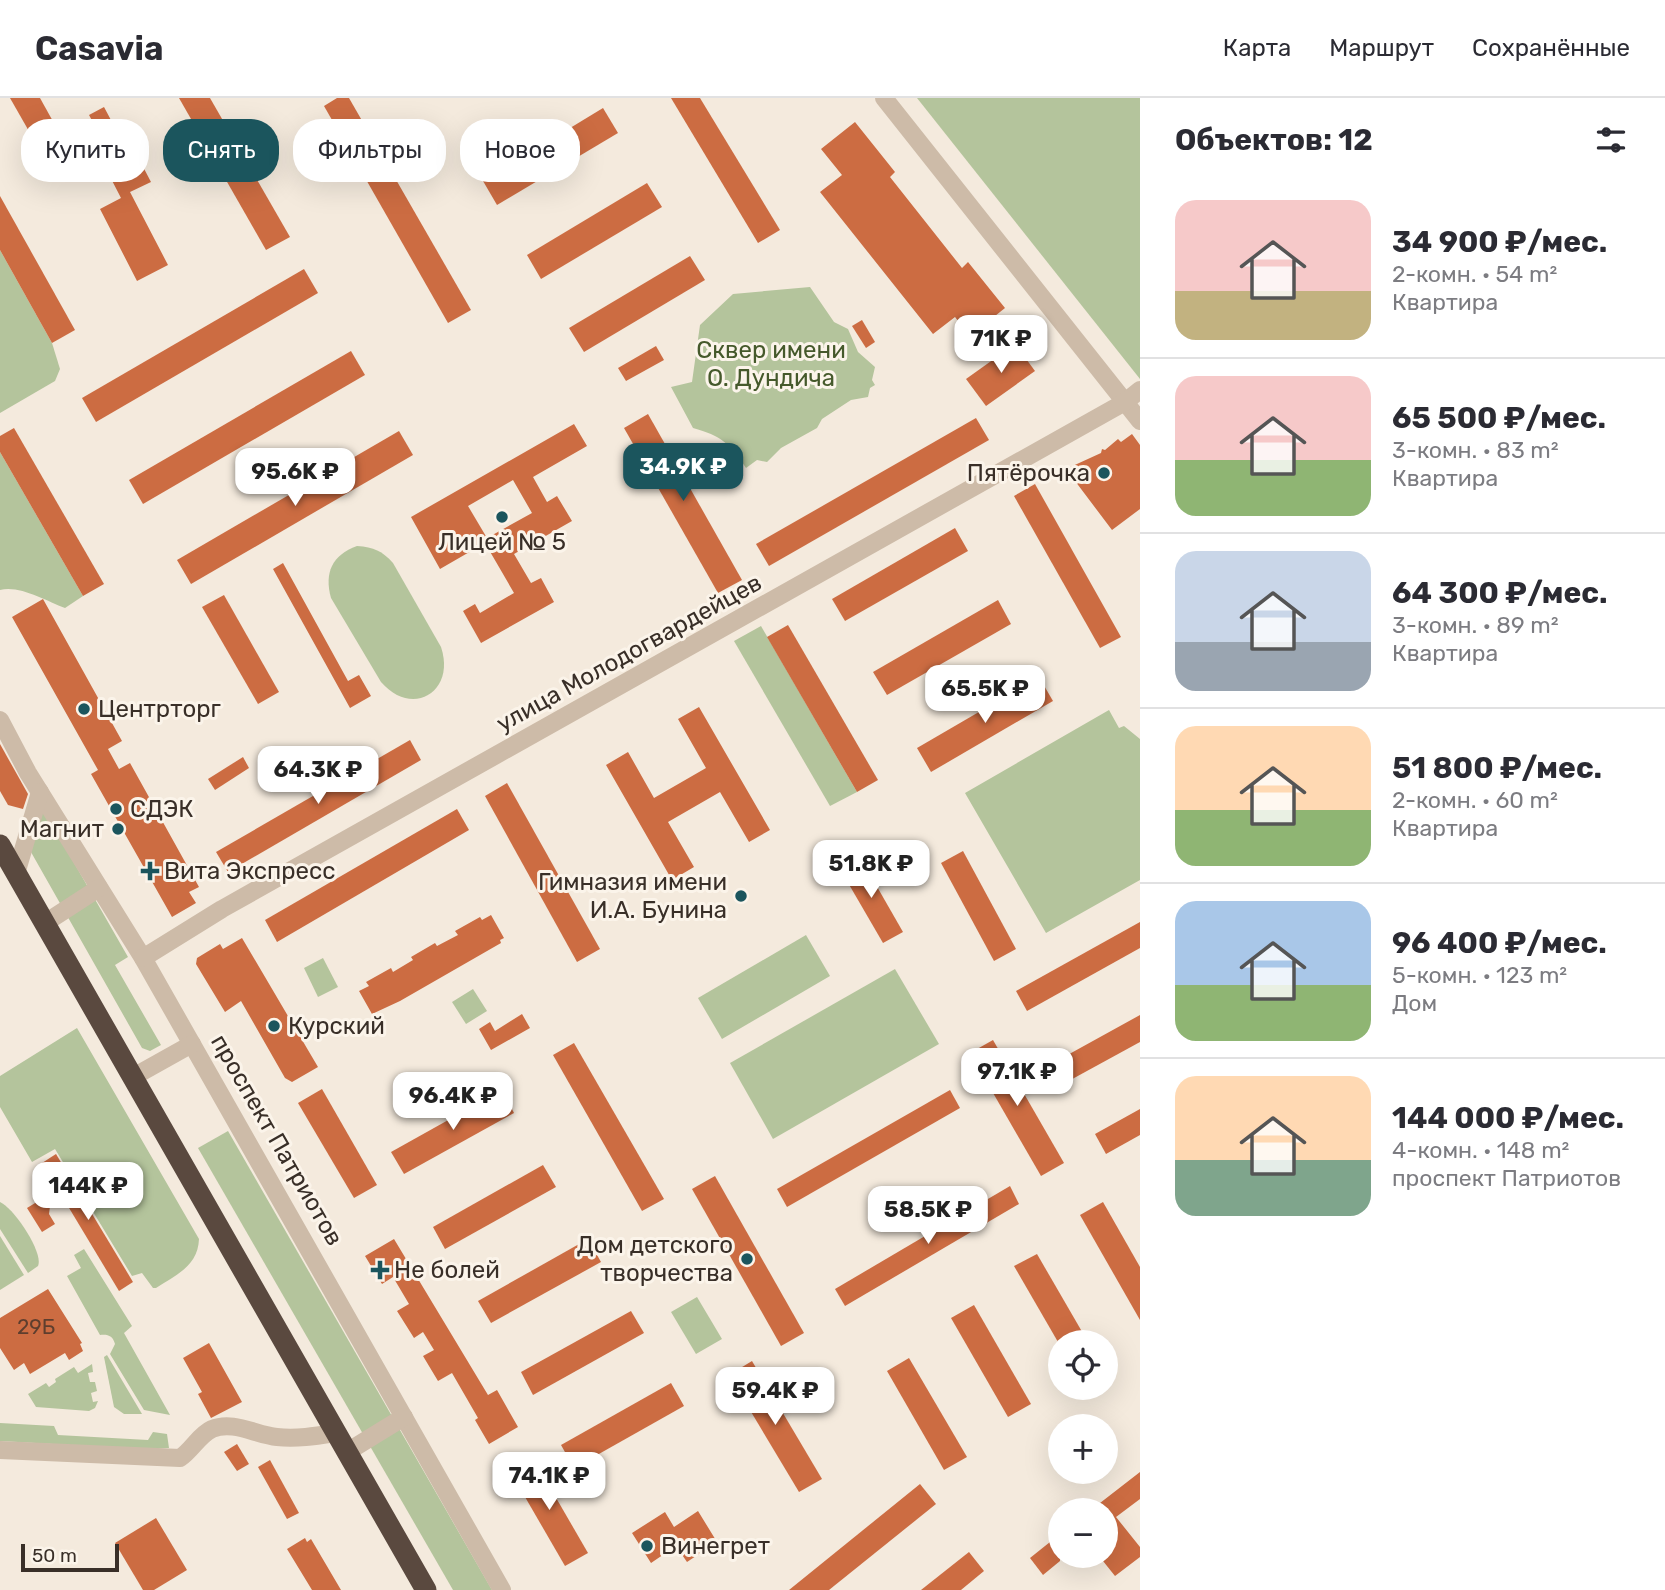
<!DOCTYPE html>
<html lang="ru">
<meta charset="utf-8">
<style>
:root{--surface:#fff;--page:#f7f7f7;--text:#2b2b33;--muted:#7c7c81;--line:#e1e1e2;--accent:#1b555d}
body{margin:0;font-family:Rubik,sans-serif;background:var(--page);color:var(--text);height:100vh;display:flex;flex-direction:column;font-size:26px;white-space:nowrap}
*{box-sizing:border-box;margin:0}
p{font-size:23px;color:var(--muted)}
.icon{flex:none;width:38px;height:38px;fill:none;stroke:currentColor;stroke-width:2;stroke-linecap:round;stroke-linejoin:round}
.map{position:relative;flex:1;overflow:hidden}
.sheet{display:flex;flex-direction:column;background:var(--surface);width:525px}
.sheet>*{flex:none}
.hud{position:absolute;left:21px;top:21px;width:665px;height:63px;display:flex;gap:14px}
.controls{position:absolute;left:1048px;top:1232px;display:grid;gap:14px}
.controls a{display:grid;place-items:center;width:70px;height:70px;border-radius:50%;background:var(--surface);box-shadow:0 7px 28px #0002;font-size:35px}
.scale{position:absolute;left:21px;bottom:18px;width:98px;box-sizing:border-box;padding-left:7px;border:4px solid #392f28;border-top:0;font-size:19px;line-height:24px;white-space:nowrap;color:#392f28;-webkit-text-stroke:5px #fbf4ea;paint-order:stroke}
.price{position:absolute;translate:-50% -60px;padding:0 16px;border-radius:14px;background:#fff;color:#222;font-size:23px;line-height:46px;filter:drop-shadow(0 2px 4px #0008)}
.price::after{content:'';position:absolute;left:50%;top:42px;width:21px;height:16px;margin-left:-10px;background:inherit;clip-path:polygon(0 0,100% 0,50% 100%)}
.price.selected{background:var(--accent);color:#fff}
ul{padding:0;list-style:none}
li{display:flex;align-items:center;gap:21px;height:175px;padding:0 35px}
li+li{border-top:2px solid var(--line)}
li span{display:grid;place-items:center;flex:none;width:196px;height:140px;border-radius:21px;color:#555}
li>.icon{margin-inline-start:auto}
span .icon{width:84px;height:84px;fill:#fffc;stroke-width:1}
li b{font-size:30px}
h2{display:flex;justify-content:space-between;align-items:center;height:84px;padding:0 35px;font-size:30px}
.tag{padding:0 24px;border-radius:28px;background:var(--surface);box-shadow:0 7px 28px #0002;font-size:24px;line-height:63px}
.tag.selected{background:var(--accent);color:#fff}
header{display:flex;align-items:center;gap:42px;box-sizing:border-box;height:98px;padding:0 35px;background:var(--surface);border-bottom:2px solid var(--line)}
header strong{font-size:33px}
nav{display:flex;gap:38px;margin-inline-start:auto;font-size:24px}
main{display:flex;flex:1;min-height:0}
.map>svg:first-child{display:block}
.green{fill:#b4c49c}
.building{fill:#cc6c42;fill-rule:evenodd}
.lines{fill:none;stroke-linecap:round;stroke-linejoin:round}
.minor{stroke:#cdbba8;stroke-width:18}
.highway{stroke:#5a493f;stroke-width:21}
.poi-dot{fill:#1b555d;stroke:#fbf4ea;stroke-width:2.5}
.labels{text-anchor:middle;stroke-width:6;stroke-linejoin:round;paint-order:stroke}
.number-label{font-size:21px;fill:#5e3e2e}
.park-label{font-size:24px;fill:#45592b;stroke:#fbf4ea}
.poi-label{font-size:24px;fill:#392f28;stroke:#fbf4ea;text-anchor:start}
.street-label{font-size:24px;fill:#392f28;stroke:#fbf4ea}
</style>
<header>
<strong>Casavia</strong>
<nav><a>Карта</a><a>Маршрут</a><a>Сохранённые</a></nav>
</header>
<main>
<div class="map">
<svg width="1140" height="1492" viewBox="0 0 1140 1492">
<rect width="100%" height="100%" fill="#f4eadd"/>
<!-- green -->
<g class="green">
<path d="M917 0H1140V281Z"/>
<path d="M0 152 52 245 60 271 55 283 0 315Z"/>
<path d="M810 189 834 224 848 231 858 254 875 269 872 282 875 287 870 290 868 299 851 302 822 321 817 330 781 350 767 364 757 362 746 370C730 345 721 338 693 330L671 289 692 284 700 227 733 196Z"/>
<path d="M0 354 83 498 65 510C46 503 20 487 0 492Z"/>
<path d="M357 448C374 449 382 453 393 465L441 549C456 594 412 620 381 584L331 500C324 475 332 457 357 448Z"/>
<path d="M761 528 857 694 830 708 734 543Z"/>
<path d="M1109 612 1119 630 1124 628 1140 641V782L1046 835 965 695Z"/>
<path d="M33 693 128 859 115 867 161 947 150 953 142 950 27 747Z"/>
<path d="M806 837 830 878 722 941 698 900Z"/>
<path d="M323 860 338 889 318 899 304 870Z"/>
<path d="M895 871 939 946 773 1041 730 965Z"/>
<path d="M473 891 487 913 466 926 452 904Z"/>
<path d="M77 930 199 1141C198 1168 176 1177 156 1190H153L142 1175 132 1178 55 1051 32 1064 0 1009V978Z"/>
<path d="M228 1033 492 1492H453L198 1050Z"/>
<path d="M0 1104C14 1110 44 1155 38 1168L28 1175 0 1131Z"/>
<path d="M0 1138 24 1177 0 1192Z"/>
<path d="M84 1151 132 1228 124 1235 170 1317 144 1312 110 1256 115 1246C113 1238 108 1236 100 1237L67 1178 81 1170 74 1157Z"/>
<path d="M697 1199 722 1241 696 1256 671 1214Z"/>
<path d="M107 1257 142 1316H124L114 1309 104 1259Z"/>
<path d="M92 1266 93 1274 88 1275 90 1284H95L97 1293 91 1295 93 1304 98 1303 95 1310 89 1313 36 1309 28 1296 46 1285 49 1289 56 1284 55 1281 74 1269 78 1275Z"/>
<path d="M0 1325 54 1328 58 1337 148 1342 153 1334 167 1336 169 1350 141 1351 0 1343Z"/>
</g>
<!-- building -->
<g class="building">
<path d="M10 0H40L60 36 38 49Z"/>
<path d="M179 0H210L290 139 266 152Z"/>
<path d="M337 0H349L471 212 448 225 324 8Z"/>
<path d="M671 0H700L780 132 758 145Z"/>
<path d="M104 9 112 24 118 21 151 84 130 94 168 167 137 183 100 111 121 100 88 36 97 32 89 17Z"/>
<path d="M603 10 618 35 497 107 483 83Z"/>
<path d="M855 24 895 74 890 79 962 170 968 164 1005 210 970 238 955 219 933 236 820 94 842 77 821 51Z"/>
<path d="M647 85 662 109 541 181 527 157Z"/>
<path d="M0 98 75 232 52 245 0 152Z"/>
<path d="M690 158 705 182 584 254 569 230Z"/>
<path d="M304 171 318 195 96 324 82 300Z"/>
<path d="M862 222 875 244 866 250 852 228Z"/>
<path d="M1015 246 1035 273 986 308 966 281Z"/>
<path d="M656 248 664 262 626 283 618 270Z"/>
<path d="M351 253 365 277 143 406 129 382Z"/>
<path d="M648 316 742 482 718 495 624 330Z"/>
<path d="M976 320 989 342 769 468 756 446Z"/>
<path d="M574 326 587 348 533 379 547 404 557 398 572 423 514 456 531 485 541 480 554 504 481 545 463 513 475 506 480 515 514 495 485 445 440 471 411 419ZM513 382 532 415 487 440 468 408Z"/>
<path d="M14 330 104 486 83 498 0 354V338Z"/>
<path d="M399 333 413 357 191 486 177 462Z"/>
<path d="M1132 336 1140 347V411L1112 432 1066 371 1101 355 1102 351 1105 352 1118 341 1121 344Z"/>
<path d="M1035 386 1121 539 1100 550 1014 398Z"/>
<path d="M955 430 968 453 845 523 832 501Z"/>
<path d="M283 465 348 583 359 577 371 598 350 610 273 471Z"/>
<path d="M224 497 279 594 258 606 202 509Z"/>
<path d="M43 501 122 643 108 651 119 671 130 665 199 789 189 794 196 805 172 819 91 676 98 672 12 519Z"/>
<path d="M998 502 1011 526 887 597 873 574Z"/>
<path d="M788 527 878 682 857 694 767 539Z"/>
<path d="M1039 579 1053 603 931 674 917 650Z"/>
<path d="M699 609 770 732 749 744 720 694 668 724 694 769 672 782 606 667 628 654 654 700 706 670 678 621Z"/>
<path d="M410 642 421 662 228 774 216 754Z"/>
<path d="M0 646 28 696 23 711 8 707 0 693Z"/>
<path d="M243 659 249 670 215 692 208 681Z"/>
<path d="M507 685 600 851 577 864 485 698Z"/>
<path d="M457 711 469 732 277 844 265 822Z"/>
<path d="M963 753 1016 851 994 863 941 765Z"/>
<path d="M860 759 903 834 883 845 840 771Z"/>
<path d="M491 817 504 840 500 842 501 845 400 903 372 916 359 893 369 888 366 884 391 870 393 874 413 862 411 859 435 845 437 848 458 837 455 833 480 819 482 822Z"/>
<path d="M1140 824V850L1027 913 1016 893Z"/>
<path d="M242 840 318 969 292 984 285 980 241 903 225 914 196 866 197 860 220 846 223 851Z"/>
<path d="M522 916 530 930 491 952 479 931 490 924 495 933Z"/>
<path d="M1140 917V944L1065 985 1053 965Z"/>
<path d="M993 942 1064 1065 1041 1078 970 955Z"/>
<path d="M574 945 664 1101 642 1113 553 957Z"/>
<path d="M322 991 377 1087 354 1100 298 1005Z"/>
<path d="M502 992 514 1015 404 1076 391 1054Z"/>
<path d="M950 992 960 1010 787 1109 777 1091Z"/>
<path d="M1140 1011V1037L1106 1056 1095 1036Z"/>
<path d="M56 1056 133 1184 119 1193 42 1065Z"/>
<path d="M543 1067 556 1089 445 1151 433 1129Z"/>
<path d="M715 1078 804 1235 781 1248 692 1091Z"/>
<path d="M1010 1088 1019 1106 845 1208 835 1191Z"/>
<path d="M40 1102 44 1109 50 1108 49 1116 55 1126 42 1134 27 1110Z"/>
<path d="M1103 1104 1140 1169V1222L1080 1117Z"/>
<path d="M394 1141 488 1297 497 1292 518 1329 489 1346 475 1322 478 1320 452 1275 438 1283 423 1258 434 1252 423 1234 414 1240 397 1213 409 1206 393 1179 382 1186 365 1158Z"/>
<path d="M588 1141 601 1164 491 1225 478 1203Z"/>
<path d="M1037 1156 1088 1244H1058L1014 1168Z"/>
<path d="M48 1191 82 1245 80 1246 83 1253 69 1262 65 1255 30 1276 24 1265 14 1272 0 1250V1220Z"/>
<path d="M974 1207 1031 1306 1008 1319 951 1220Z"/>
<path d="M631 1213 644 1235 533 1297 521 1274Z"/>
<path d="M209 1245 242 1304 211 1320 198 1296 202 1294 183 1260Z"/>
<path d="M909 1260 967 1359 944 1372 887 1273Z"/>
<path d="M752 1263 822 1381 799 1394 729 1277Z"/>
<path d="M671 1285 684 1308 574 1370 561 1347Z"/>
<path d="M237 1346 249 1366 237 1373 224 1354Z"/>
<path d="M533 1360 588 1455 565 1468 510 1373Z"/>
<path d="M270 1362 299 1415 287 1421 258 1369Z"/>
<path d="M1140 1374V1401L1116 1419 1140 1449V1459L1115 1478 1099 1458H1106V1412H1091Z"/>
<path d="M920 1386 936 1406 829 1492H789Z"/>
<path d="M698 1413 717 1444 687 1464 676 1448 651 1465 632 1435 665 1414 674 1429Z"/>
<path d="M156 1420 187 1472 154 1492H143L115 1445Z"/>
<path d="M1060 1436V1463L1043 1477 1030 1460Z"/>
<path d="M305 1440 307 1444 311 1441 341 1492H312L287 1451Z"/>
<path d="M969 1454 984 1473 961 1492H921Z"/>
</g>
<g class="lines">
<!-- minor -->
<g class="minor">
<path d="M884 0 1140 323"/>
<path d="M0 622 28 675 143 860 502 1492"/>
<path d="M16 776 40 694"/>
<path d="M45 825 99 790"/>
<path d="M143 860 222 811 1125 304 1140 292"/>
<path d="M133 979 192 946"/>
<path d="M0 1352 180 1360C192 1352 199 1337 212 1331 233 1322 256 1337 277 1339 297 1341 316 1338 336 1335"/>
<path d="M347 1354 404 1319"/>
</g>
<!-- highway -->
<path class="highway" d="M0 747 426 1492"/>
</g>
<!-- markers -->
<g class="poi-dot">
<circle cx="1104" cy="375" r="7"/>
<circle cx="502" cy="419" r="7"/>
<circle cx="84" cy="611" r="7"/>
<circle cx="116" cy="711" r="7"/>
<circle cx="118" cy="731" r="7"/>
<path d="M146.5 762.5h7v7h7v7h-7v7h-7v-7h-7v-7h7z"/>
<circle cx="741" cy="798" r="7"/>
<circle cx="274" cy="928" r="7"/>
<circle cx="747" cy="1161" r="7"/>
<path d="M376.5 1161.5h7v7h7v7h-7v7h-7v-7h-7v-7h7z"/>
<circle cx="647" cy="1448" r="7"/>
</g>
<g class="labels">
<!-- number labels -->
<g class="number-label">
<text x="36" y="1236">29Б</text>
</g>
<!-- park labels -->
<g class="park-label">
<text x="771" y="260">Сквер имени<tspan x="771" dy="28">О. Дундича</tspan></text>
</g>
<!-- poi labels -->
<g class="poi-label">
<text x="1090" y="383" text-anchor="end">Пятёрочка</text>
<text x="502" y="452" text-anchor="middle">Лицей № 5</text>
<text x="98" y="619">Центрторг</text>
<text x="130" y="719">СДЭК</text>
<text x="104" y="739" text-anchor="end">Магнит</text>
<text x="164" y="781">Вита Экспресс</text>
<text x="727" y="792" text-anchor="end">Гимназия имени<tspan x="727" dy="28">И.А. Бунина</tspan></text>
<text x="288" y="936">Курский</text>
<text x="733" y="1155" text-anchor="end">Дом детского<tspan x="733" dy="28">творчества</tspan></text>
<text x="394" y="1180">Не болей</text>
<text x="661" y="1456">Винегрет</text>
</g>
<!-- street labels -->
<g class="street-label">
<text transform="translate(629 555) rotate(-29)" y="8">улица Молодогвардейцев</text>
<text transform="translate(277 1042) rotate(60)" y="8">проспект Патриотов</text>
</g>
</g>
</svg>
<div class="controls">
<a><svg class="icon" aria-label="locate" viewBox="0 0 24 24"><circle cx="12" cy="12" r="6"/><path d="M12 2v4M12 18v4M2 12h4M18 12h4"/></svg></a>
<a>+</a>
<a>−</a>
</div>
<div class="scale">50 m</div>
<b class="price" style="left:1001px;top:277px">71K ₽</b>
<b class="price selected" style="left:683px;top:405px">34.9K ₽</b>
<b class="price" style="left:295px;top:410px">95.6K ₽</b>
<b class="price" style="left:985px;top:627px">65.5K ₽</b>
<b class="price" style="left:318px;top:708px">64.3K ₽</b>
<b class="price" style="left:871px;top:802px">51.8K ₽</b>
<b class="price" style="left:1017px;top:1010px">97.1K ₽</b>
<b class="price" style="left:453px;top:1034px">96.4K ₽</b>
<b class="price" style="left:88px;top:1124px">144K ₽</b>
<b class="price" style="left:928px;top:1148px">58.5K ₽</b>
<b class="price" style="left:775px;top:1329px">59.4K ₽</b>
<b class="price" style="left:549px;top:1414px">74.1K ₽</b>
<div class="hud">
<a class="tag">Купить</a>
<a class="tag selected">Снять</a>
<a class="tag">Фильтры</a>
<a class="tag">Новое</a>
</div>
</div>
<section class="sheet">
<h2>Объектов: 12<svg class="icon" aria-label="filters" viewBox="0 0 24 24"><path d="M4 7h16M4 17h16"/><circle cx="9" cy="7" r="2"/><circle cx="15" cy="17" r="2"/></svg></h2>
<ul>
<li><span style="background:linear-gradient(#f6c9c9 65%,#c2b280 0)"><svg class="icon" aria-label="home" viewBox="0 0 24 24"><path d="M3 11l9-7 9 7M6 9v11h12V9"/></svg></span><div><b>34 900 ₽/мес.</b><p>2-комн. · 54 m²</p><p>Квартира</p></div></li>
<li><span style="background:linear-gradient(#f6c9c9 60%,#8fb573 0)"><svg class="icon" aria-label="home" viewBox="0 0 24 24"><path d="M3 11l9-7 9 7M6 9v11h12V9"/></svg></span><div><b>65 500 ₽/мес.</b><p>3-комн. · 83 m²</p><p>Квартира</p></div></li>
<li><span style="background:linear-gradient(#c9d6e8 65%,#9aa5b1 0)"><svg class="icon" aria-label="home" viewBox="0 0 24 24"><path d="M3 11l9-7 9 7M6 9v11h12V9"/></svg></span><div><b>64 300 ₽/мес.</b><p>3-комн. · 89 m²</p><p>Квартира</p></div></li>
<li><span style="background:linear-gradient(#ffd9b3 60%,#8fb573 0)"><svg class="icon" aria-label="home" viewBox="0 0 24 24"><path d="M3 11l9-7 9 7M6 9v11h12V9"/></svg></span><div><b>51 800 ₽/мес.</b><p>2-комн. · 60 m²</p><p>Квартира</p></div></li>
<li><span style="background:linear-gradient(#a9c7e8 60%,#8fb573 0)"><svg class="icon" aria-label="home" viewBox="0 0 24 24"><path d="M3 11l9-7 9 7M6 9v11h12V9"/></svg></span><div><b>96 400 ₽/мес.</b><p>5-комн. · 123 m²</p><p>Дом</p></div></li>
<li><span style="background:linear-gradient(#ffd9b3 60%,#7fa58c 0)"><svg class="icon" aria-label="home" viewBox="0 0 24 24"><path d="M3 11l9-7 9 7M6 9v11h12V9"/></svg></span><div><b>144 000 ₽/мес.</b><p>4-комн. · 148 m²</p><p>проспект Патриотов</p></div></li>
</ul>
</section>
</main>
